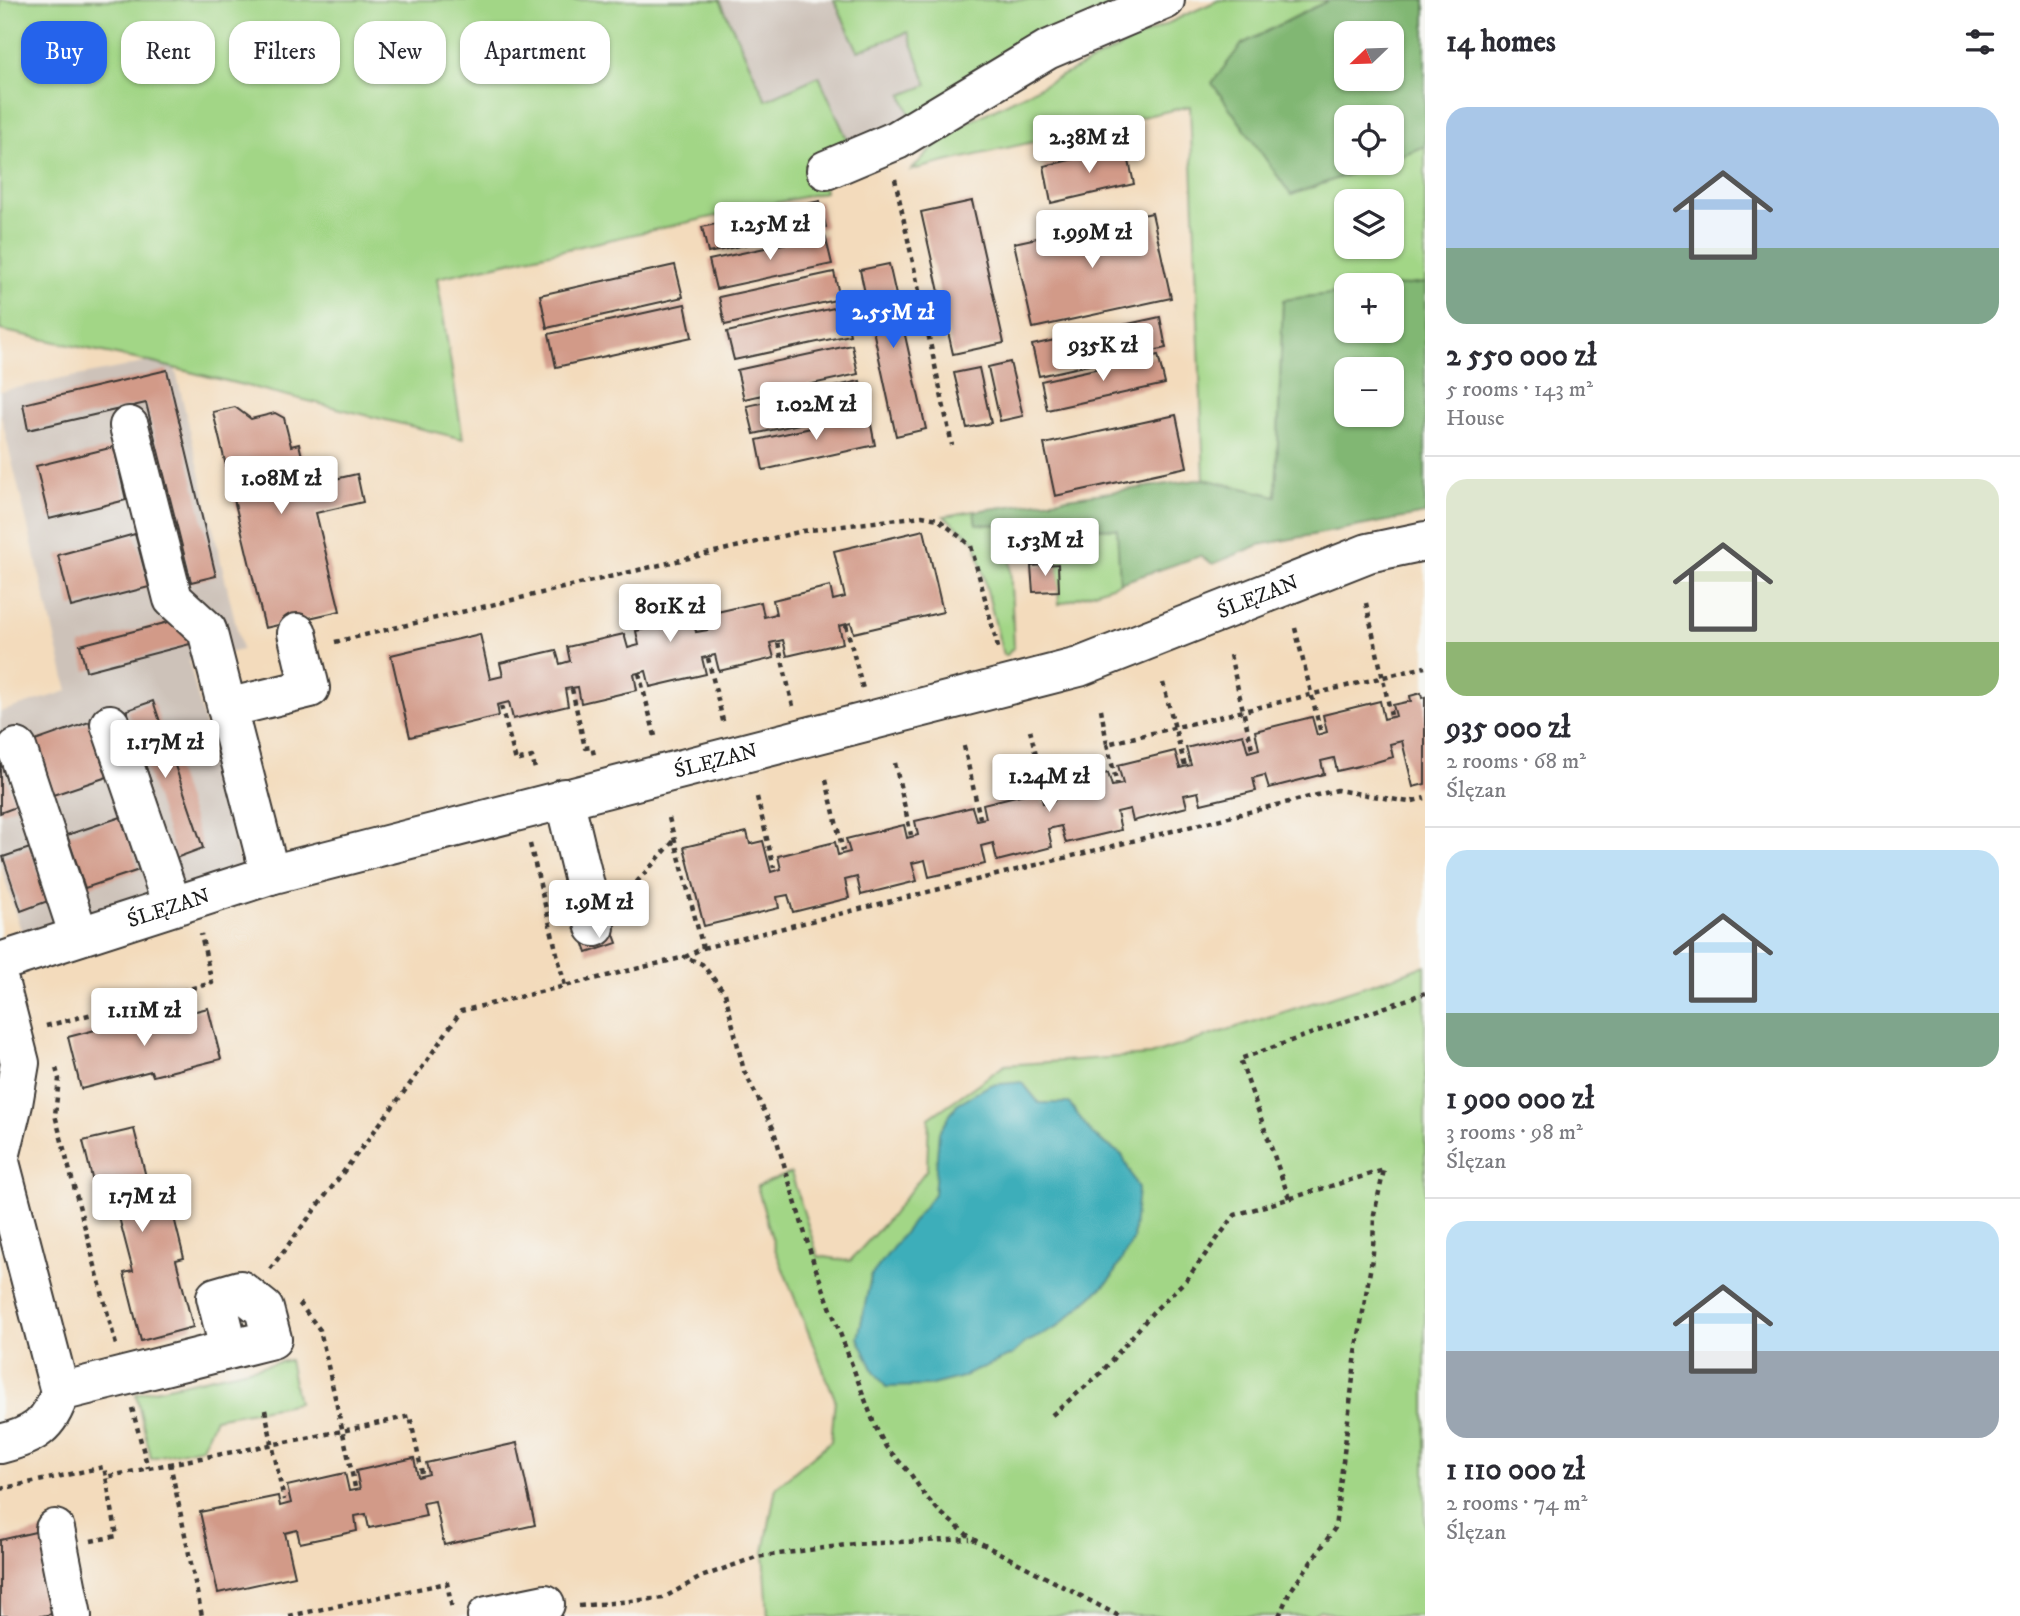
<!DOCTYPE html>
<meta charset="utf-8">
<style>
:root{--surface:#fff;--page:#f7f7f7;--text:#2b2b33;--muted:#7c7c81;--line:#e1e1e2;--accent:#2563eb}
body{margin:0;font-family:"IM FELL DW Pica",serif;background:var(--page);color:var(--text);height:100vh;display:flex;flex-direction:column;font-size:26px;white-space:nowrap}
*{box-sizing:border-box;margin:0}
p{font-size:23px;color:var(--muted)}
.icon{flex:none;width:38px;height:38px;fill:none;stroke:currentColor;stroke-width:2;stroke-linecap:round;stroke-linejoin:round}
.map{position:relative;flex:1;overflow:hidden}
.details{display:flex;flex-direction:column;background:var(--surface);width:595px}
.details>*{flex:none}
.top-card{position:absolute;left:21px;top:21px;width:665px;height:63px;display:flex;gap:14px}
.needle{width:46px;rotate:247deg}
.buttons{position:absolute;left:1334px;top:21px;display:grid;gap:14px}
.buttons a{display:grid;place-items:center;width:70px;height:70px;border-radius:14px;background:var(--surface);box-shadow:0 2px 5px #0004;font-size:35px}
.price{position:absolute;translate:-50% -60px;padding:0 16px;border-radius:7px;background:#fff;color:#222;font-size:23px;line-height:46px;filter:drop-shadow(0 2px 4px #0008)}
.price::after{content:'';position:absolute;left:50%;top:42px;width:21px;height:16px;margin-left:-10px;background:inherit;clip-path:polygon(0 0,100% 0,50% 100%)}
.price.selected{background:var(--accent);color:#fff}
ul{padding:0;list-style:none}
li{display:grid;align-content:center;gap:14px;height:371px;padding:0 21px}
li+li{border-top:2px solid var(--line)}
li span{display:grid;place-items:center;height:217px;border-radius:21px;color:#555}
li>.icon{margin-inline-start:auto}
span .icon{width:126px;height:126px;fill:#fffc;stroke-width:1}
li b{font-size:30px}
h2{display:flex;justify-content:space-between;align-items:center;height:84px;padding:0 21px;font-size:30px}
.chip{padding:0 24px;border-radius:21px;background:var(--surface);box-shadow:0 2px 5px #0004;font-size:24px;line-height:63px}
.chip.selected{background:var(--accent);color:#fff}
main{display:flex;flex:1;min-height:0}
.map>svg:first-child{display:block}
.industrial{fill:#cdc2b9}
.green{fill:#a2d686;stroke:#5f7951;stroke-width:2;fill-rule:evenodd}
.forest{fill:#81b773;stroke:#4e6a48;stroke-width:2;fill-rule:evenodd}
.water{fill:#3eaeba;stroke:#2d656b;stroke-width:2}
.building{fill:#d29a88}
.lines{fill:none;stroke-linecap:round;stroke-linejoin:round}
.minor-casing{stroke:#3c3934;stroke-width:42}
.path{stroke:#3c3934;stroke-width:4.5;stroke-dasharray:5 5;stroke-linecap:butt}
.minor{stroke:#fff;stroke-width:38}
.labels{text-anchor:middle;stroke-width:6;stroke-linejoin:round;paint-order:stroke}
.street-label{font-size:21px;fill:#1c1c1c;stroke:#f6f6f2}
</style>
<main>
<div class="map">
<svg width="1425" height="1616" viewBox="0 0 1425 1616">
<rect width="100%" height="100%" fill="#f6f6f2"/>
<filter id="ink" filterUnits="userSpaceOnUse"><feTurbulence type="fractalNoise" baseFrequency=".0143" numOctaves="2"/><feDisplacementMap in="SourceGraphic" scale="14" xChannelSelector="R" yChannelSelector="G"/><feConvolveMatrix kernelMatrix="1 2 1 2 8 2 1 2 1" color-interpolation-filters="sRGB"/></filter>
<filter id="wash" filterUnits="userSpaceOnUse"><feTurbulence type="fractalNoise" baseFrequency=".00686" numOctaves="4" result="noise"/><feDisplacementMap in="SourceGraphic" scale="28" xChannelSelector="R" yChannelSelector="G"/><feGaussianBlur stdDeviation="1.57" result="paint"/><feColorMatrix in="noise" values="0 0 0 0 0 0 0 0 0 0 0 0 0 0 0 0 0 1.4 0 .05"/><feComposite in="paint" operator="in"/></filter>
<g filter="url(#wash)">
<rect width="100%" height="100%" fill="#f3dbbc"/>
<!-- industrial -->
<g class="industrial">
<path d="M720 0H834L858 51 908 32 927 86 912 119 851 148 766 100Z"/>
<path d="M149 362 175 368 242 650 189 661 241 868 24 940 0 863V712L68 691 0 412V391Z"/>
</g>
<!-- green -->
<g class="green">
<path d="M0 0H720L766 100 819 76 851 148 819 158 825 192 437 278 463 439 149 362 0 330Z"/>
<path d="M834 0H1131L912 119 902 95 927 85 908 32 858 51Z"/>
<path d="M1219 0H1329L1242 44 1291 195 1380 163H1391V159L1425 146V283L1391 287V285H1346V292L1283 300 1276 496 1204 479 1190 106 911 170 948 132 1183 16ZM1346 201H1391V247H1346Z"/>
<path d="M974 511 976 524 1117 529 1120 583 1059 604 1056 541 1009 543 1014 647 1007 655H1003L975 541 944 516Z"/>
<path d="M1425 965V1616H1340L1320 1610 1311 1616H768L764 1552 776 1487 831 1441 835 1399 775 1249 757 1186 791 1173 818 1256 850 1261 890 1217 927 1169 929 1118 1005 1065 1150 1055 1405 973Z"/>
<path d="M289 1360 298 1403 215 1418 202 1447 151 1458 136 1394Z"/>
</g>
<!-- forest -->
<g class="forest">
<path d="M1329 0H1425V146L1391 159V117H1346V163H1380L1291 195 1212 83 1242 44ZM1346 33H1391V79H1346Z"/>
<path d="M1425 283V514L1259 545 1213 564 1200 556 1120 583 1117 529 976 524 974 511 1204 479 1276 496 1283 300 1346 292V331H1391V287ZM1346 369H1391V415H1346Z"/>
</g>
<!-- water -->
<path class="water" d="M1022 1082 1039 1103H1069L1093 1135 1122 1155 1138 1189 1133 1240 1110 1280 1056 1328 1025 1343 1012 1355 959 1378 928 1386 886 1387 874 1371 858 1338 871 1276 934 1194 939 1132 957 1104 990 1085Z"/>
<g id="blocks">
<!-- building -->
<g class="building">
<path d="M1126 147 1134 184 1051 203 1044 166Z"/>
<path d="M820 201 826 227 708 253 702 227Z"/>
<path d="M972 201 1004 343 953 354 921 212Z"/>
<path d="M1152 213 1171 298 1033 328 1014 243Z"/>
<path d="M825 235 832 264 716 289 709 260Z"/>
<path d="M889 264 926 429 896 436 860 270Z"/>
<path d="M675 265 683 297 547 328 540 295Z"/>
<path d="M834 272 840 299 725 325 719 297Z"/>
<path d="M685 304 692 337 556 367 549 334Z"/>
<path d="M843 306 850 335 734 360 727 332Z"/>
<path d="M1160 317 1166 348 1039 376 1032 345Z"/>
<path d="M852 345 858 374 744 399 737 370Z"/>
<path d="M1158 355 1165 384 1047 410 1041 381Z"/>
<path d="M1010 362 1023 416 1000 421 988 367Z"/>
<path d="M979 368 991 423 967 428 954 373Z"/>
<path d="M167 370 216 576 191 582 146 403 28 430 23 404Z"/>
<path d="M860 381 867 409 754 434 747 406Z"/>
<path d="M235 407 251 419 275 413 284 418 291 446 299 444 309 485 357 474 363 502 316 513 340 611 265 628 213 412Z"/>
<path d="M869 415 875 445 763 470 757 440Z"/>
<path d="M1176 415 1187 467 1055 496 1044 444Z"/>
<path d="M114 447 126 500 49 519 36 466Z"/>
<path d="M924 530 943 612 854 633 851 623 839 626 843 643 787 656 783 640 770 643 774 658 719 671 715 655 702 658 706 674 650 687 646 671 634 674 637 690 581 703 578 687 565 689 568 706 513 719 509 702 497 705 499 716 410 737 391 655 480 634 490 679 503 676 500 663 556 650 560 664 570 661 567 647 624 634 628 648 639 645 636 631 693 618 696 632 708 630 704 615 761 602 764 617 776 614 773 600 830 586 833 600 845 597 834 551Z"/>
<path d="M135 534 149 587 71 607 58 555Z"/>
<path d="M1058 564 1059 591 1033 592 1031 566Z"/>
<path d="M184 618 190 644 86 671 80 645Z"/>
<path d="M1421 693 1422 698 1425 697V784L1413 787 1402 741 1390 744 1393 757 1376 762 1337 771 1334 758 1321 761 1324 774 1269 788 1265 775 1253 778 1256 791 1201 804 1198 792 1184 795 1187 807 1133 821 1130 809 1117 812 1121 830 1066 843 1061 826 1048 829 1052 847 997 861 993 843 981 846 985 864 929 877 925 860 912 863 917 881 861 895 857 877 845 880 849 898 793 912 788 895 777 897 779 908 704 926 684 847 747 832 750 844 763 841 771 872 781 869 778 856 835 842 838 855 850 852 846 839 904 825 907 838 918 835 915 821 933 817 972 807 976 820 986 818 983 804 1040 790 1043 803 1054 801 1051 787 1108 773 1112 786 1123 784 1118 765 1175 751 1180 768 1191 765 1186 748 1243 734 1248 752 1259 749 1255 731 1312 717 1317 735 1327 732 1323 715 1380 701 1384 719 1396 716 1393 705 1411 701 1410 696Z"/>
<path d="M153 701 203 848 176 858 127 710Z"/>
<path d="M89 722 107 777 53 795 35 741Z"/>
<path d="M0 761 16 807 0 813Z"/>
<path d="M121 817 139 870 85 888 67 835Z"/>
<path d="M30 848 48 901 21 911 3 857Z"/>
<path d="M611 927 617 943 587 953 581 936Z"/>
<path d="M208 1008 221 1059 153 1076 151 1071 81 1089 68 1037 138 1019 140 1025Z"/>
<path d="M134 1129 150 1193 167 1189 184 1258 176 1260 193 1327 141 1341 124 1273 133 1271 115 1202 99 1207 83 1141Z"/>
<path d="M517 1443 535 1525 444 1545 435 1501 423 1503 426 1516 369 1528 366 1514 355 1516 357 1531 300 1543 297 1530 285 1533 295 1576 218 1593 200 1512 278 1496 280 1506 291 1503 287 1486 345 1473 349 1491 360 1489 356 1471 414 1458 418 1477 429 1474 426 1463Z"/>
<path d="M44 1530 61 1612 42 1616H0V1540Z"/>
</g>
</g>
</g>
<g filter="url(#ink)">
<use href="#blocks" fill-opacity="0" stroke="#3c3934" stroke-width="2"/>
<g class="lines">
<!-- minor casing -->
<g class="minor-casing">
<g id="minor">
<path d="M826 170 897 140 1047 50 1165 0"/>
<path d="M129 426 173 599 207 630 227 708"/>
<path d="M110 724 172 905"/>
<path d="M17 748 79 936"/>
<path d="M564 798 595 927"/>
<path d="M270 875 227 708 310 688 297 633"/>
<path id="s1" d="M0 962 270 875 1079 667 1368 553 1425 541"/>
<path d="M0 985 20 1063 13 1104 0 1157"/>
<path d="M0 1162 60 1392C50 1426 33 1436 0 1444"/>
<path d="M60 1392 272 1339 264 1309 240 1290 216 1297 229 1349"/>
<path d="M55 1529 72 1616"/>
<path d="M487 1616 545 1604"/>
</g>
</g>
<!-- path -->
<g class="path">
<path d="M895 179 952 445"/>
<path d="M1366 603 1391 715"/>
<path d="M846 625 863 689"/>
<path d="M1295 628 1321 733"/>
<path d="M335 642 803 531 922 516 938 519 971 546 999 651"/>
<path d="M778 643 793 706"/>
<path d="M1230 655 1252 748"/>
<path d="M708 658 724 725"/>
<path d="M639 673 656 740"/>
<path d="M1163 683 1185 766"/>
<path d="M572 689 585 748 592 747 594 755"/>
<path d="M501 706 516 761 532 757 536 773"/>
<path d="M1101 709 1107 744 1425 667"/>
<path d="M1030 730 1047 802"/>
<path d="M1107 744 1117 784"/>
<path d="M964 746 980 818"/>
<path d="M895 763 911 835"/>
<path d="M826 780 843 851"/>
<path d="M757 797 774 868"/>
<path d="M669 818 703 948 685 957 702 964 725 993 744 1071 773 1128 814 1264 875 1426 886 1447 910 1473 925 1496 941 1513 971 1538 1119 1616"/>
<path d="M530 844 565 986"/>
<path d="M623 897 674 841"/>
<path d="M703 948 1337 790 1409 802 1425 798"/>
<path d="M46 1026 212 983 201 934"/>
<path d="M56 1068 59 1079 55 1115 116 1345"/>
<path d="M1289 1198 1240 1059 1425 993"/>
<path d="M270 1269 419 1072 461 1011 685 957"/>
<path d="M299 1303 320 1330 355 1487"/>
<path d="M132 1408 148 1468"/>
<path d="M265 1410 284 1500"/>
<path d="M1052 1415 1100 1374 1153 1312 1186 1280 1235 1215 1384 1170"/>
<path d="M170 1463 202 1616"/>
<path d="M0 1489 104 1467 106 1477"/>
<path d="M91 1541 117 1536 106 1477C207 1455 309 1440 410 1416L422 1473"/>
<path d="M579 1606 663 1598 701 1577 756 1557 854 1544 970 1539"/>
<path d="M289 1616 447 1583 452 1609"/>
<path d="M1279 1616 1289 1593 1335 1528 1356 1353 1373 1253 1374 1214 1384 1170"/>
</g>
<!-- minor -->
<use href="#minor" class="minor"/>
</g>
</g>
<g class="labels">
<!-- street labels -->
<g class="street-label">
<text dy="7" stroke="none"><textPath href="#s1" startOffset="1311">ŚLĘZAN</textPath></text>
<text dy="7" stroke="none"><textPath href="#s1" startOffset="744">ŚLĘZAN</textPath></text>
<text dy="7" stroke="none"><textPath href="#s1" startOffset="177">ŚLĘZAN</textPath></text>
</g>
</g>
</svg>
<div class="buttons">
<a><svg class="needle" viewBox="-14 -14 28 28"><path d="M0-13l5 13h-10z" fill="#e53935"/><path d="M0 13l5-13h-10z" fill="#7c7c81"/></svg></a>
<a><svg class="icon" aria-label="locate" viewBox="0 0 24 24"><circle cx="12" cy="12" r="6"/><path d="M12 2v4M12 18v4M2 12h4M18 12h4"/></svg></a>
<a><svg class="icon" aria-label="layers" viewBox="0 0 24 24"><path d="M12 4l9 5-9 5-9-5zM3 14l9 5 9-5"/></svg></a>
<a>+</a>
<a>−</a>
</div>
<b class="price" style="left:1089px;top:175px">2.38M zł</b>
<b class="price" style="left:770px;top:262px">1.25M zł</b>
<b class="price" style="left:1092px;top:270px">1.99M zł</b>
<b class="price selected" style="left:893px;top:350px">2.55M zł</b>
<b class="price" style="left:1103px;top:383px">935K zł</b>
<b class="price" style="left:816px;top:442px">1.02M zł</b>
<b class="price" style="left:281px;top:516px">1.08M zł</b>
<b class="price" style="left:1045px;top:578px">1.53M zł</b>
<b class="price" style="left:670px;top:644px">801K zł</b>
<b class="price" style="left:165px;top:780px">1.17M zł</b>
<b class="price" style="left:1049px;top:814px">1.24M zł</b>
<b class="price" style="left:599px;top:940px">1.9M zł</b>
<b class="price" style="left:144px;top:1048px">1.11M zł</b>
<b class="price" style="left:142px;top:1234px">1.7M zł</b>
<div class="top-card">
<a class="chip selected">Buy</a>
<a class="chip">Rent</a>
<a class="chip">Filters</a>
<a class="chip">New</a>
<a class="chip">Apartment</a>
</div>
</div>
<section class="details">
<h2>14 homes<svg class="icon" aria-label="filters" viewBox="0 0 24 24"><path d="M4 7h16M4 17h16"/><circle cx="9" cy="7" r="2"/><circle cx="15" cy="17" r="2"/></svg></h2>
<ul>
<li><span style="background:linear-gradient(#a9c7e8 65%,#7fa58c 0)"><svg class="icon" aria-label="home" viewBox="0 0 24 24"><path d="M3 11l9-7 9 7M6 9v11h12V9"/></svg></span><div><b>2 550 000 zł</b><p>5 rooms · 143 m²</p><p>House</p></div></li>
<li><span style="background:linear-gradient(#dfe7d0 75%,#8fb573 0)"><svg class="icon" aria-label="home" viewBox="0 0 24 24"><path d="M3 11l9-7 9 7M6 9v11h12V9"/></svg></span><div><b>935 000 zł</b><p>2 rooms · 68 m²</p><p>Ślęzan</p></div></li>
<li><span style="background:linear-gradient(#bfe0f5 75%,#7fa58c 0)"><svg class="icon" aria-label="home" viewBox="0 0 24 24"><path d="M3 11l9-7 9 7M6 9v11h12V9"/></svg></span><div><b>1 900 000 zł</b><p>3 rooms · 98 m²</p><p>Ślęzan</p></div></li>
<li><span style="background:linear-gradient(#bfe0f5 60%,#9aa5b1 0)"><svg class="icon" aria-label="home" viewBox="0 0 24 24"><path d="M3 11l9-7 9 7M6 9v11h12V9"/></svg></span><div><b>1 110 000 zł</b><p>2 rooms · 74 m²</p><p>Ślęzan</p></div></li>
</ul>
</section>
</main>
